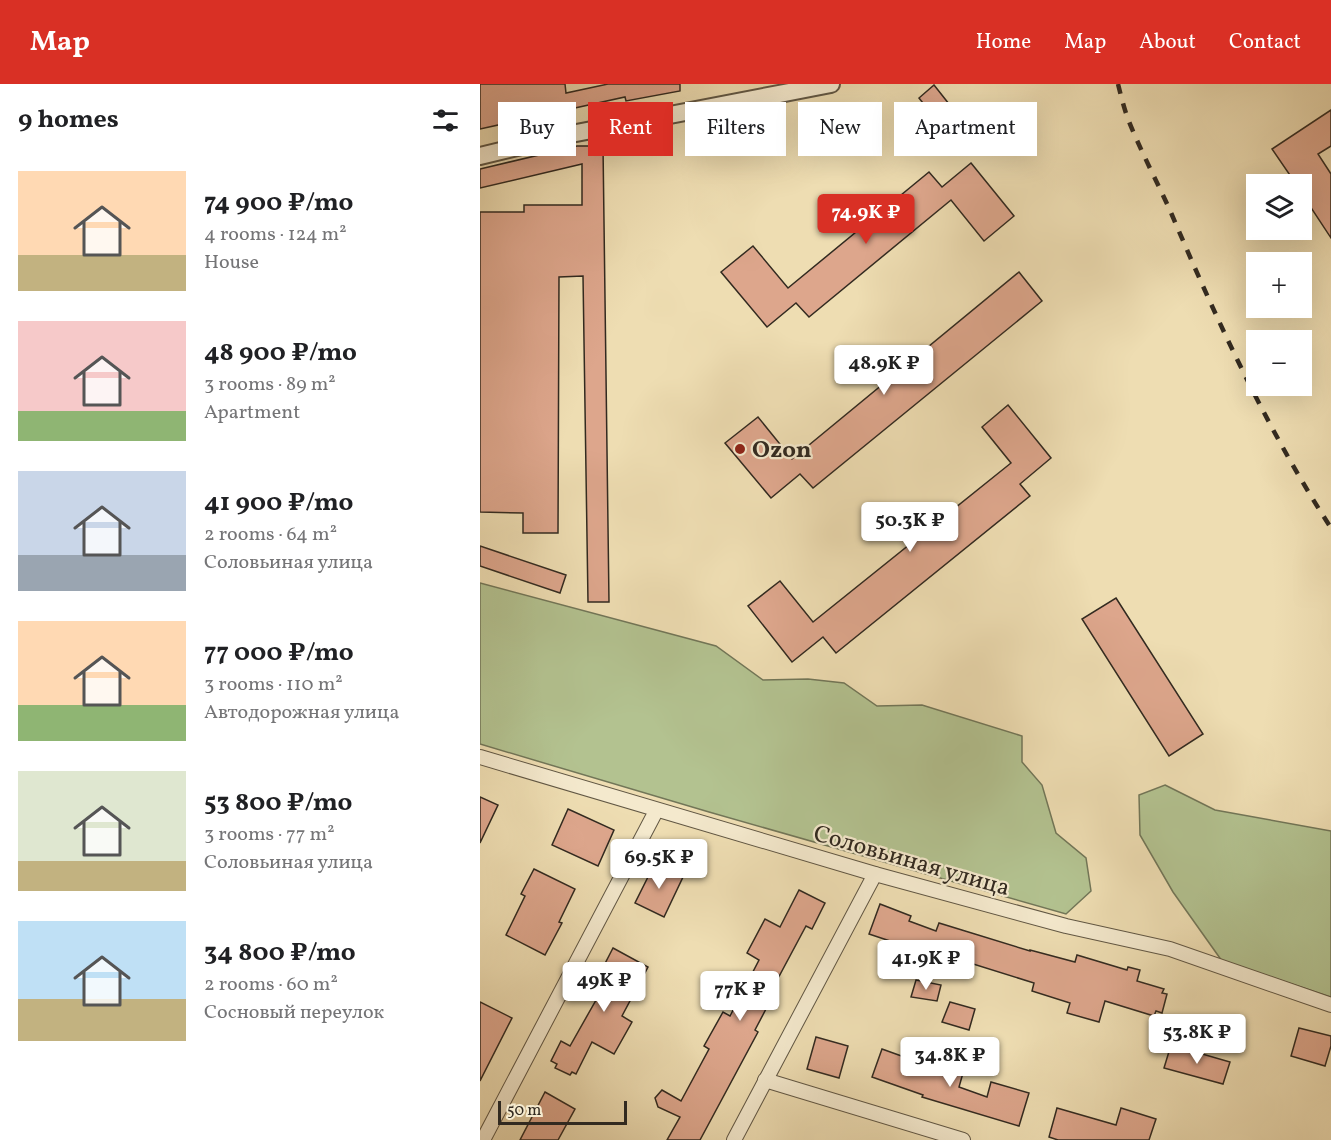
<!DOCTYPE html>
<meta charset="utf-8">
<style>
:root{--surface:#fff;--page:#f6f6f6;--text:#202124;--muted:#757577;--accent:#d93025}
body{margin:0;font-family:Vollkorn,serif;background:var(--page);color:var(--text);height:100vh;display:flex;flex-direction:column;font-size:22px;white-space:nowrap}
*{box-sizing:border-box;margin:0}
p{font-size:20px;color:var(--muted)}
.icon{flex:none;width:33px;height:33px;fill:none;stroke:currentColor;stroke-width:2;stroke-linecap:round;stroke-linejoin:round}
.map{position:relative;flex:1;overflow:hidden}
.drawer{display:flex;flex-direction:column;background:var(--surface);width:480px}
.drawer>*{flex:none}
.banner{position:absolute;left:18px;top:18px;width:570px;height:54px;display:flex;gap:12px}
.controls{position:absolute;left:766px;top:90px;display:grid;gap:12px}
.controls a{display:grid;place-items:center;width:66px;height:66px;border-radius:0px;background:var(--surface);box-shadow:0 6px 24px #0002;font-size:30px}
.scale{position:absolute;left:18px;bottom:15px;width:129px;box-sizing:border-box;padding-left:6px;border:3px solid #322a20;border-top:0;font-size:16px;line-height:21px;white-space:nowrap;color:#322a20;-webkit-text-stroke:4px #f4e9cd;paint-order:stroke}
.price{position:absolute;translate:-50% -51px;padding:0 14px;border-radius:6px;background:#fff;color:#222;font-size:20px;line-height:39px;filter:drop-shadow(0 2px 3px #0008)}
.price::after{content:'';position:absolute;left:50%;top:36px;width:18px;height:14px;margin-left:-9px;background:inherit;clip-path:polygon(0 0,100% 0,50% 100%)}
.price.selected{background:var(--accent);color:#fff}
ul{padding:0;list-style:none}
li{display:flex;align-items:center;gap:18px;height:150px;padding:0 18px}
li span{display:grid;place-items:center;flex:none;width:168px;height:120px;border-radius:0px;color:#555}
li>.icon{margin-inline-start:auto}
span .icon{width:72px;height:72px;fill:#fffc;stroke-width:1}
li b{font-size:26px}
h2{display:flex;justify-content:space-between;align-items:center;height:72px;padding:0 18px;font-size:26px}
.pill{padding:0 21px;border-radius:0px;background:var(--surface);box-shadow:0 6px 24px #0002;font-size:21px;line-height:54px}
.pill.selected{background:var(--accent);color:#fff}
header{display:flex;align-items:center;gap:36px;box-sizing:border-box;height:84px;padding:0 30px;background:var(--accent);color:#fff}
header strong{font-size:28px}
nav{display:flex;gap:33px;margin-inline-start:auto;font-size:21px}
main{display:flex;flex:1;min-height:0}
.map>svg:first-child{display:block}
.green{fill:#b3c290;stroke:#727658;stroke-width:1.5}
.building{fill:#dda68c;stroke:#322a20;stroke-width:1.5}
.lines{fill:none;stroke-linecap:round;stroke-linejoin:round}
.minor-casing{stroke:#615744;stroke-width:16}
.tertiary-casing{stroke:#615744;stroke-width:20}
.minor{stroke:#f4e9cd;stroke-width:14}
.tertiary{stroke:#f4e9cd;stroke-width:16}
.rail{stroke:#322a20;stroke-width:4.5;stroke-dasharray:10 10;stroke-linecap:butt}
.poi-dot{fill:#8f2418;stroke:#f4e9cd;stroke-width:2}
.labels{text-anchor:middle;stroke-width:4.5;stroke-linejoin:round;paint-order:stroke}
.poi-label{font-size:24px;font-weight:bold;fill:#322a20;stroke:#f4e9cd;text-anchor:start}
.street-label{font-size:24px;fill:#322a20;stroke:#f4e9cd}
</style>
<header>
<strong>Map</strong>
<nav><a>Home</a><a>Map</a><a>About</a><a>Contact</a></nav>
</header>
<main>
<section class="drawer">
<h2>9 homes<svg class="icon" aria-label="filters" viewBox="0 0 24 24"><path d="M4 7h16M4 17h16"/><circle cx="9" cy="7" r="2"/><circle cx="15" cy="17" r="2"/></svg></h2>
<ul>
<li><span style="background:linear-gradient(#ffd9b3 70%,#c2b280 0)"><svg class="icon" aria-label="home" viewBox="0 0 24 24"><path d="M3 11l9-7 9 7M6 9v11h12V9"/></svg></span><div><b>74 900 ₽/mo</b><p>4 rooms · 124 m²</p><p>House</p></div></li>
<li><span style="background:linear-gradient(#f6c9c9 75%,#8fb573 0)"><svg class="icon" aria-label="home" viewBox="0 0 24 24"><path d="M3 11l9-7 9 7M6 9v11h12V9"/></svg></span><div><b>48 900 ₽/mo</b><p>3 rooms · 89 m²</p><p>Apartment</p></div></li>
<li><span style="background:linear-gradient(#c9d6e8 70%,#9aa5b1 0)"><svg class="icon" aria-label="home" viewBox="0 0 24 24"><path d="M3 11l9-7 9 7M6 9v11h12V9"/></svg></span><div><b>41 900 ₽/mo</b><p>2 rooms · 64 m²</p><p>Соловьиная улица</p></div></li>
<li><span style="background:linear-gradient(#ffd9b3 70%,#8fb573 0)"><svg class="icon" aria-label="home" viewBox="0 0 24 24"><path d="M3 11l9-7 9 7M6 9v11h12V9"/></svg></span><div><b>77 000 ₽/mo</b><p>3 rooms · 110 m²</p><p>Автодорожная улица</p></div></li>
<li><span style="background:linear-gradient(#dfe7d0 75%,#c2b280 0)"><svg class="icon" aria-label="home" viewBox="0 0 24 24"><path d="M3 11l9-7 9 7M6 9v11h12V9"/></svg></span><div><b>53 800 ₽/mo</b><p>3 rooms · 77 m²</p><p>Соловьиная улица</p></div></li>
<li><span style="background:linear-gradient(#bfe0f5 65%,#c2b280 0)"><svg class="icon" aria-label="home" viewBox="0 0 24 24"><path d="M3 11l9-7 9 7M6 9v11h12V9"/></svg></span><div><b>34 800 ₽/mo</b><p>2 rooms · 60 m²</p><p>Сосновый переулок</p></div></li>
</ul>
</section>
<div class="map">
<svg width="851" height="1056" viewBox="0 0 851 1056">
<rect width="100%" height="100%" fill="#eeddb2"/>
<filter id="stains"><feTurbulence type="fractalNoise" baseFrequency=".00333" numOctaves="4"/><feColorMatrix values="0 0 0 0 .2 0 0 0 0 .09 0 0 0 0 .02 0 0 0 .5 -.17"/></filter>
<radialGradient id="worn" r=".72"><stop offset=".6" stop-color="#630" stop-opacity="0"/><stop offset="1" stop-color="#630" stop-opacity=".3"/></radialGradient>
<!-- green -->
<g class="green">
<path d="M0 499 236 562 283 596 328 595 364 599 397 622 442 621 542 652V678L562 701 576 749 606 774 611 807 586 830 229 728 0 660Z"/>
<path d="M685 701 735 726 851 747V913L742 877 693 808 660 751 659 711Z"/>
</g>
<!-- building -->
<g class="building">
<path d="M0 0H85L86 9 128 0H200V7L146 17 145 13 0 45Z"/>
<path d="M454 1 469 20 454 33 439 14Z"/>
<path d="M851 26V62L838 70 851 90V154L822 110V100H816L792 65Z"/>
<path d="M97 62H123L129 518H108L103 192 79 193 78 449H43V429L0 428V128H44V121H102V80L0 104V85Z"/>
<path d="M491 79 534 132 504 157 471 116 329 233 316 219 287 243 241 188 273 162 308 204 449 88 462 103Z"/>
<path d="M539 188 562 217 333 404 320 390 291 414 245 359 278 333 312 375Z"/>
<path d="M528 321 571 374 540 400 550 412 356 569 343 553 312 578 268 522 300 497 333 538 531 379 502 343Z"/>
<path d="M0 462 86 491 80 509 0 482Z"/>
<path d="M636 514 723 650 689 672 602 535Z"/>
<path d="M0 713 18 721 0 759Z"/>
<path d="M88 725 134 746 118 782 72 761Z"/>
<path d="M175 779 203 793 184 833 155 819Z"/>
<path d="M54 785 95 805 79 838 82 839 65 871 26 851 45 812 41 810Z"/>
<path d="M319 806 345 819 332 845 326 842 295 900 298 902 275 946 278 948 220 1056H187L200 1033 178 1023 175 1014 182 1006 201 1017 229 965 224 962 243 928 250 932 279 876 267 869 285 835 300 843Z"/>
<path d="M400 820 431 832 429 837 456 847 459 839 550 867V866L595 878 597 871 647 886 648 883 660 886 657 897 684 905 682 909 687 910 682 929 676 927 674 932 625 917 619 938 587 929 590 919 552 907 554 899 474 874 473 878 389 850Z"/>
<path d="M133 864 168 883 142 932 152 938 134 970 112 958 96 990 92 988 90 991 75 984 77 980 71 977 81 957 90 962 124 902 116 897Z"/>
<path d="M436 896 461 901 457 917 431 913Z"/>
<path d="M0 918 32 934 0 997Z"/>
<path d="M470 918 495 925 489 946 462 938Z"/>
<path d="M819 944 851 952V962L845 982 811 972Z"/>
<path d="M336 953 368 962 359 994 327 985Z"/>
<path d="M691 961 750 978 743 1000 684 984Z"/>
<path d="M402 965 452 983 453 980 483 989 479 1003 507 1013 511 998 549 1009 539 1042 442 1013 443 1011 392 993Z"/>
<path d="M65 1008 95 1025 78 1056H40Z"/>
<path d="M577 1024 636 1041 641 1024 676 1035 669 1056H578L569 1053Z"/>
</g>
<g class="lines">
<!-- minor casing -->
<g class="minor-casing">
<g id="minor">
<path d="M0 673 395 790 586 842 690 865 851 921"/>
<path d="M285 996 483 1056"/>
<path d="M3 1056 176 727"/>
<path d="M254 1056 395 790"/>
</g>
</g>
<!-- tertiary casing -->
<g class="tertiary-casing">
<path id="tertiary" d="M0 72 91 50 351 0"/>
</g>
<!-- minor -->
<use href="#minor" class="minor"/>
<!-- tertiary -->
<use href="#tertiary" class="tertiary"/>
<!-- rail -->
<path class="rail" d="M638 0C641 12 644 24 648 35 661 68 678 99 692 131 738 239 787 345 851 444"/>
</g>
<!-- markers -->
<circle class="poi-dot" cx="260" cy="365" r="6"/>
<g class="labels">
<!-- poi labels -->
<g class="poi-label">
<text x="272" y="373">Ozon</text>
</g>
<!-- street labels -->
<g class="street-label">
<text transform="translate(432 776) rotate(16)" y="8">Соловьиная улица</text>
</g>
</g>
<rect width="100%" height="100%" filter="url(#stains)"/>
<rect width="100%" height="100%" fill="url(#worn)"/>
</svg>
<div class="controls">
<a><svg class="icon" aria-label="layers" viewBox="0 0 24 24"><path d="M12 4l9 5-9 5-9-5zM3 14l9 5 9-5"/></svg></a>
<a>+</a>
<a>−</a>
</div>
<div class="scale">50 m</div>
<b class="price selected" style="left:386px;top:161px">74.9K ₽</b>
<b class="price" style="left:404px;top:312px">48.9K ₽</b>
<b class="price" style="left:430px;top:469px">50.3K ₽</b>
<b class="price" style="left:179px;top:806px">69.5K ₽</b>
<b class="price" style="left:446px;top:907px">41.9K ₽</b>
<b class="price" style="left:124px;top:929px">49K ₽</b>
<b class="price" style="left:260px;top:938px">77K ₽</b>
<b class="price" style="left:717px;top:981px">53.8K ₽</b>
<b class="price" style="left:470px;top:1004px">34.8K ₽</b>
<div class="banner">
<a class="pill">Buy</a>
<a class="pill selected">Rent</a>
<a class="pill">Filters</a>
<a class="pill">New</a>
<a class="pill">Apartment</a>
</div>
</div>
</main>
